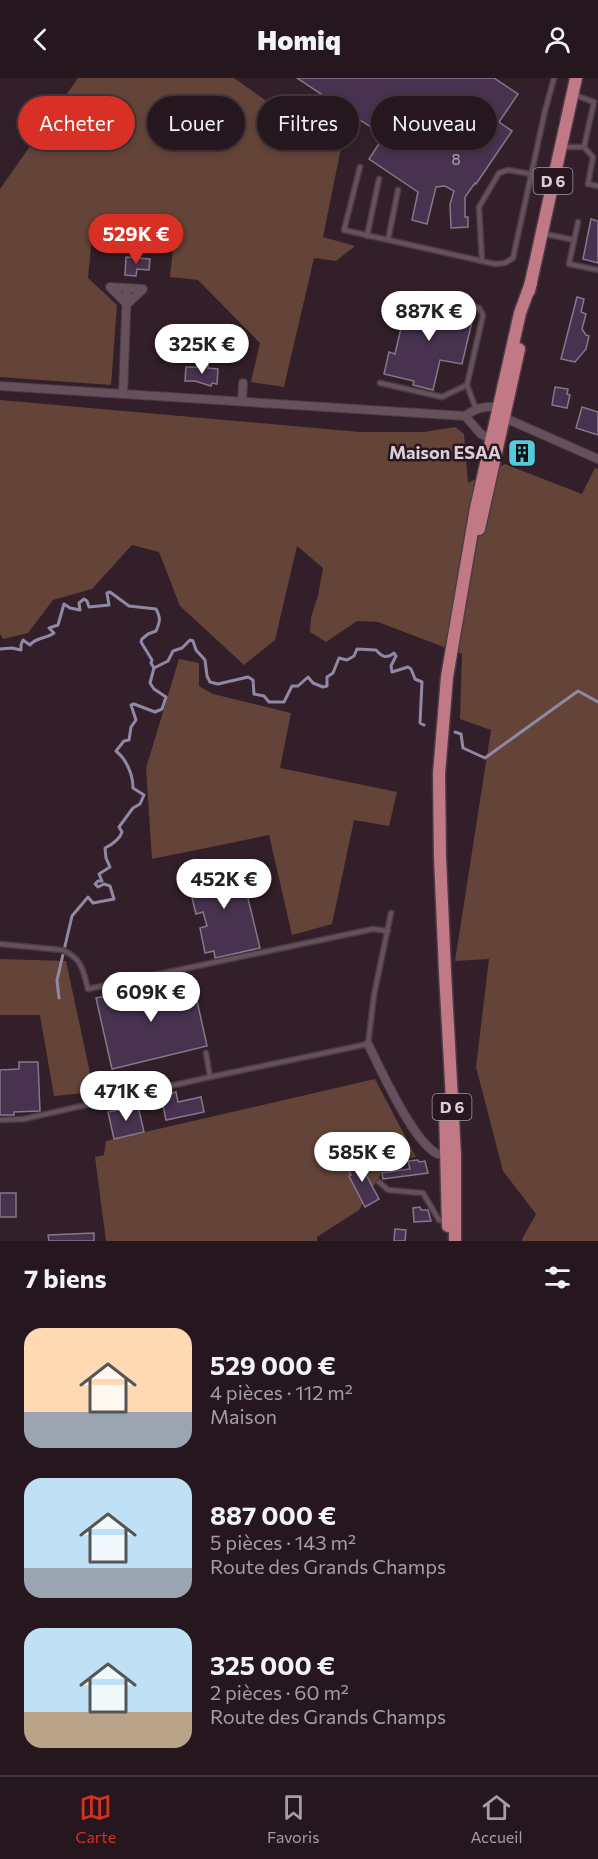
<!DOCTYPE html>
<html lang="fr">
<meta charset="utf-8">
<style>
:root{--surface:#26171f;--page:#2e2028;--text:#f1f3f6;--muted:#a49fa4;--line:#42363d;--accent:#d93025}
body{margin:0;font-family:Commissioner,sans-serif;background:var(--page);color:var(--text);height:100vh;display:flex;flex-direction:column;font-size:22px;white-space:nowrap}
*{box-sizing:border-box;margin:0}
p{font-size:20px;color:var(--muted)}
.icon{flex:none;width:33px;height:33px;fill:none;stroke:currentColor;stroke-width:2;stroke-linecap:round;stroke-linejoin:round}
.map{position:relative;height:1163px;overflow:hidden}
.side{display:flex;flex-direction:column;background:var(--surface);flex:1}
.side>*{flex:none}
.hud{position:absolute;left:18px;top:18px;width:562px;height:54px;display:flex;gap:12px}
.price{position:absolute;translate:-50% -51px;padding:0 14px;border-radius:21px;background:#fff;color:#222;font-size:20px;line-height:39px;filter:drop-shadow(0 2px 3px #0008)}
.price::after{content:'';position:absolute;left:50%;top:36px;width:18px;height:14px;margin-left:-9px;background:inherit;clip-path:polygon(0 0,100% 0,50% 100%)}
.price.current{background:var(--accent);color:#fff}
ul{padding:0;list-style:none}
li{display:flex;align-items:center;gap:18px;height:150px;padding:0 24px}
li span{display:grid;place-items:center;flex:none;width:168px;height:120px;border-radius:18px;color:#555}
li>.icon{margin-inline-start:auto}
span .icon{width:72px;height:72px;fill:#fffc;stroke-width:1}
li b{font-size:26px}
h2{display:flex;justify-content:space-between;align-items:center;height:72px;padding:0 24px;font-size:26px}
.chip{padding:0 21px;border-radius:27px;background:var(--surface);box-shadow:0 3px 9px #0003,0 0 0 2px var(--line);font-size:21px;line-height:54px}
.chip.current{background:var(--accent);color:#fff}
header{display:flex;justify-content:space-between;align-items:center;height:78px;padding:0 24px;background:var(--surface);font-size:27px;font-weight:800}
.dock{display:flex;justify-content:space-around;align-items:center;height:84px;border-top:2px solid var(--line);background:var(--surface);font-size:16px;color:var(--muted)}
.dock a{display:grid;justify-items:center;gap:3px}
.dock .current{color:var(--accent)}
.map>svg:first-child{display:block}
.green{fill:#644438}
.lines{fill:none;stroke-linecap:round;stroke-linejoin:round}
.stream{stroke:#9089a5;stroke-width:3}
.building{fill:#48324f;stroke:#86778a;stroke-width:1.5}
.service-casing{stroke:#4c3b45;stroke-width:7}
.minor-casing{stroke:#4c3b45;stroke-width:10}
.primary-casing{stroke:#4c3b45;stroke-width:15}
.service{stroke:#66505b;stroke-width:4}
.minor{stroke:#66505b;stroke-width:8}
.primary{stroke:#c17a85;stroke-width:12}
.labels{text-anchor:middle;stroke-width:5;stroke-linejoin:round;paint-order:stroke}
.number-label{font-size:15px;fill:#b7a7b4}
.shield{fill:#281620;stroke:#a6979f;stroke-width:1.5}
.shield-label{font-size:16px;font-weight:bold;fill:#dcced5}
.poi-label{font-size:18px;font-weight:bold;fill:#dcced5;stroke:#281620;text-anchor:end}
</style>
<header><svg class="icon" aria-label="back" viewBox="0 0 24 24"><path d="M15 5l-7 7 7 7"/></svg>Homiq<svg class="icon" aria-label="person" viewBox="0 0 24 24"><circle cx="12" cy="8" r="4"/><path d="M4 21q1-7 8-7t8 7"/></svg></header>
<div class="map">
<svg width="598" height="1163" viewBox="0 0 598 1163">
<rect width="100%" height="100%" fill="#321f29"/>
<!-- green -->
<g class="green">
<path d="M78 0H234L275 29 343 60 323 159 355 168 336 183 314 180 284 309 251 304 260 265 198 202 170 199 174 160 93 148 88 200 117 227 111 307 0 299V111Z"/>
<path d="M0 322 360 354H424L455 349 464 356 468 405 505 386 582 416 595 390 598 391V1163H521L536 1136 503 1093 476 989 489 881 455 883 491 652 460 641 462 576 378 544 357 543 326 564 310 554 311 539 318 518 323 490 297 468 275 562 244 587 180 528 159 474 132 467 92 511 53 522 28 555 3 561 0 556Z"/>
<path d="M179 581 199 585V608L213 616 291 635 280 690 397 714 389 748 354 742 332 846 292 857 269 757 152 781 146 690Z"/>
<path d="M0 881 66 883 94 1014 54 1018 40 937H0Z"/>
<path d="M375 1001 416 1079 387 1086 359 1132 317 1159V1163H106L95 1079 104 1077 106 1063Z"/>
</g>
<g class="lines">
<!-- stream -->
<g class="stream">
<path d="M0 571 12 570 21 572V567L23 562 30 567C36 559 46 561 54 555L49 550 58 547 64 526 70 530 80 532 79 525 84 521 87 523 89 529 109 527 107 515 110 514 129 528 156 531C161 540 160 544 156 553L148 556 142 561 141 564 152 582 151 585 154 590 150 605 154 611 166 619 162 631 155 634 134 626 131 627 136 642 131 649 129 662 124 663 116 673C126 681 133 696 133 710L144 717 140 726 133 730 119 749 122 754C120 761 111 767 105 770L106 780 110 789 99 796 102 803H98L95 806 98 809 104 806 110 808 114 821 93 825 88 819 72 838 57 902 59 920"/>
<path d="M154 590 168 583 173 573 182 570 190 562 193 563 196 572 205 582 207 598 210 604 218 606 248 599 253 602 254 616 264 618 269 624H284L292 608H298L308 599 313 605 323 609 327 608V599L333 595 339 580 347 582 354 578 357 571 376 572C382 579 386 581 394 575L396 578 391 588 392 594 408 589 411 591 415 601 422 604 420 645 424 647"/>
<path d="M455 654 461 656 463 670 485 680 578 613 598 624"/>
</g>
</g>
<!-- building -->
<g class="building">
<path d="M297 0H494L518 16 499 44 512 53 476 106 475 105 465 119V139H468V149L451 150 450 126 454 113 445 108 436 109 427 146 412 142 418 114 369 81 384 58Z"/>
<path d="M591 141 598 143V185L583 181Z"/>
<path d="M126 179 150 181 149 192 137 191 136 198 125 197Z"/>
<path d="M577 219 584 221 581 234 586 236 582 251 586 257 589 258 586 271 575 284 561 281Z"/>
<path d="M408 220 474 235 462 286 440 282 433 312 413 307 414 303 384 296 389 274 395 276Z"/>
<path d="M197 286 208 287V290L218 291 217 306 212 305 211 308 195 303H185L186 289H197Z"/>
<path d="M555 309 568 311 567 316 570 317 567 330 552 327Z"/>
<path d="M582 329 598 334V357L576 350Z"/>
<path d="M517 365 532 372 527 385 511 378Z"/>
<path d="M239 783 260 870 215 880 214 873 205 875 200 850 207 848 203 834 196 836 186 795Z"/>
<path d="M192 900 207 968 112 991 96 920Z"/>
<path d="M19 984H38L40 1033 14 1034V1037H0V992L19 991Z"/>
<path d="M176 1014 178 1024 201 1019 204 1034 166 1042 161 1018Z"/>
<path d="M138 1028 144 1054 114 1061 108 1034Z"/>
<path d="M357 1080 379 1121 365 1129 349 1098 351 1097 346 1086Z"/>
<path d="M418 1082 419 1084 425 1083 428 1095 383 1101 382 1095 410 1091 408 1083Z"/>
<rect x="0" y="1115" width="16" height="24"/>
<path d="M420 1129 421 1132H428L431 1143 414 1144 413 1130Z"/>
<path d="M395 1151 406 1152 405 1163H394Z"/>
<path d="M94 1155V1163H49L48 1157Z"/>
</g>
<g class="lines">
<!-- service casing -->
<g class="service-casing">
<g id="service">
<path d="M564 69H584L594 24 575 17"/>
<path d="M584 69 593 79 588 106 598 108"/>
<path d="M360 89 344 152 495 186 505 185 513 180 545 33 554 0"/>
<path d="M578 144 569 186 598 192"/>
<path d="M545 156 574 162"/>
<path d="M367 158 379 101"/>
<path d="M388 162 398 112"/>
<path d="M482 183 479 129 499 95 508 92 531 96"/>
<path d="M418 216 479 230 483 237 467 307 476 331"/>
<path d="M380 305 442 319 467 307"/>
<path d="M0 866 62 872C82 880 83 892 88 911L373 851 388 853"/>
<path d="M206 975 210 999"/>
<path d="M0 1042 24 1041 210 999 368 966 374 917 391 835"/>
<path d="M379 1104 388 1112 423 1115 439 1142 447 1143"/>
</g>
</g>
<!-- minor casing -->
<g class="minor-casing">
<g id="minor">
<path d="M110 209 143 211 127 226Z"/>
<path d="M0 308 465 338C476 330 484 328 498 329L505 340 598 381"/>
<path d="M123 316 127 210"/>
<path d="M242 323 243 305"/>
<path d="M465 338 481 356 493 362"/>
<path d="M368 966C380 990 414 1066 438 1076 440 1076 446 1077 448 1077"/>
</g>
</g>
<!-- primary casing -->
<g class="primary-casing">
<g id="primary">
<path d="M529 213 576 0"/>
<path d="M479 451 519 271"/>
<path d="M445 1031 448 1148"/>
<path d="M455 1163V1077L445 894 440 779 439 696 447 599 476 430 520 235 531 205"/>
</g>
</g>
<!-- service -->
<use href="#service" class="service"/>
<!-- minor -->
<use href="#minor" class="minor"/>
<!-- primary -->
<use href="#primary" class="primary"/>
</g>
<!-- icons -->
<defs>
<g id="building-square" transform="scale(1.5)"><rect x="-9" y="-9" width="18" height="18" rx="4" fill="#53cbda" stroke="#281620"/><path d="M-4-6H4V6H1V3H-1V6H-4ZM-2.5-4.3h1.7v1.8h-1.7ZM.8-4.3h1.7v1.8H.8ZM-2.5-1h1.7V.8h-1.7ZM.8-1h1.7V.8H.8Z" fill="#111"/></g>
</defs>
<g fill-rule="evenodd">
<use href="#building-square" x="522" y="375"/>
</g>
<g class="labels">
<!-- number labels -->
<g class="number-label">
<text x="456" y="87">8</text>
</g>
<!-- shield labels -->
<g class="shield">
<rect x="533.5" y="90" width="39" height="26" rx="4.5"/>
<rect x="432.5" y="1016" width="39" height="26" rx="4.5"/>
</g>
<g class="shield-label">
<text x="553" y="109">D 6</text>
<text x="452" y="1035">D 6</text>
</g>
<!-- poi labels -->
<g class="poi-label">
<text x="501" y="381">Maison ESAA</text>
</g>
</g>
</svg>
<b class="price current" style="left:136px;top:187px">529K €</b>
<b class="price" style="left:429px;top:264px">887K €</b>
<b class="price" style="left:202px;top:297px">325K €</b>
<b class="price" style="left:224px;top:832px">452K €</b>
<b class="price" style="left:151px;top:945px">609K €</b>
<b class="price" style="left:126px;top:1044px">471K €</b>
<b class="price" style="left:362px;top:1105px">585K €</b>
<div class="hud">
<a class="chip current">Acheter</a>
<a class="chip">Louer</a>
<a class="chip">Filtres</a>
<a class="chip">Nouveau</a>
</div>
</div>
<section class="side">
<h2>7 biens<svg class="icon" aria-label="filters" viewBox="0 0 24 24"><path d="M4 7h16M4 17h16"/><circle cx="9" cy="7" r="2"/><circle cx="15" cy="17" r="2"/></svg></h2>
<ul>
<li><span style="background:linear-gradient(#ffd9b3 70%,#9aa5b1 0)"><svg class="icon" aria-label="home" viewBox="0 0 24 24"><path d="M3 11l9-7 9 7M6 9v11h12V9"/></svg></span><div><b>529 000 €</b><p>4 pièces · 112 m²</p><p>Maison</p></div></li>
<li><span style="background:linear-gradient(#bfe0f5 75%,#9aa5b1 0)"><svg class="icon" aria-label="home" viewBox="0 0 24 24"><path d="M3 11l9-7 9 7M6 9v11h12V9"/></svg></span><div><b>887 000 €</b><p>5 pièces · 143 m²</p><p>Route des Grands Champs</p></div></li>
<li><span style="background:linear-gradient(#bfe0f5 70%,#b9a48a 0)"><svg class="icon" aria-label="home" viewBox="0 0 24 24"><path d="M3 11l9-7 9 7M6 9v11h12V9"/></svg></span><div><b>325 000 €</b><p>2 pièces · 60 m²</p><p>Route des Grands Champs</p></div></li>
</ul>
</section>
<nav class="dock">
<a class="current"><svg class="icon" aria-label="map" viewBox="0 0 24 24"><path d="M3 6l6-2 6 2 6-2v14l-6 2-6-2-6 2zM9 4v14M15 6v14"/></svg>Carte</a>
<a><svg class="icon" aria-label="saved" viewBox="0 0 24 24"><path d="M7 4h10v16l-5-4-5 4z"/></svg>Favoris</a>
<a><svg class="icon" aria-label="home" viewBox="0 0 24 24"><path d="M3 11l9-7 9 7M6 9v11h12V9"/></svg>Accueil</a>
</nav>
